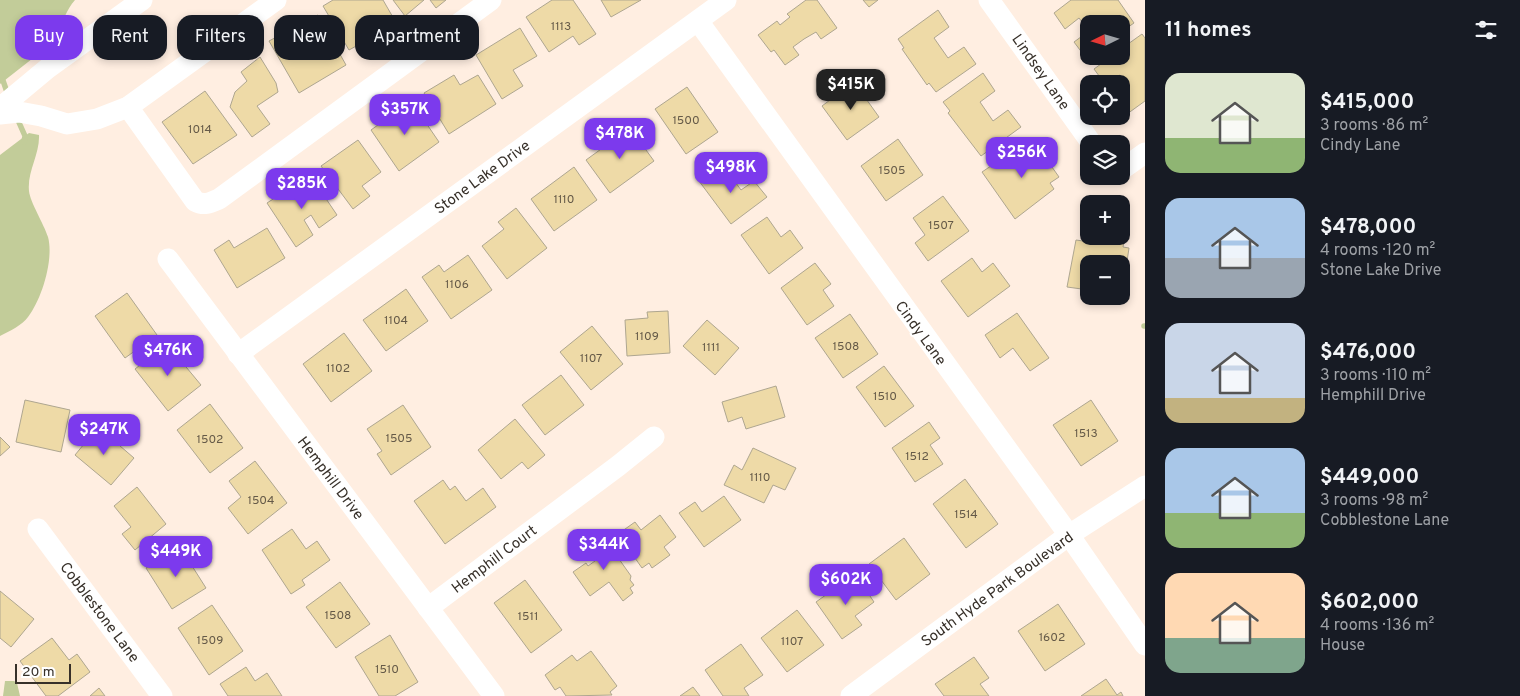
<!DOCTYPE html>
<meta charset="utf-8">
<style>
:root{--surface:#171b24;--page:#242831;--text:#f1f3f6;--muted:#9ea1a6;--accent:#7c3aed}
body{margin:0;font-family:Overpass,sans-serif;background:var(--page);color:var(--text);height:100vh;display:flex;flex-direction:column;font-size:19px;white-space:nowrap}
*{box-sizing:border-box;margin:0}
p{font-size:16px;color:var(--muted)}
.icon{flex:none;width:28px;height:28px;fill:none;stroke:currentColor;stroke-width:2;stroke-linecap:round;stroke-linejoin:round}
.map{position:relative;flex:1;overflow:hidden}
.drawer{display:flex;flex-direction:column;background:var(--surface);width:375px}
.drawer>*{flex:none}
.banner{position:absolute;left:15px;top:15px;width:475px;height:45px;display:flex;gap:10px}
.needle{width:32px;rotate:265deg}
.controls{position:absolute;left:1080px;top:15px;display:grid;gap:10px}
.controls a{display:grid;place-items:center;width:50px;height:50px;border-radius:10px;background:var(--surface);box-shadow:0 2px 8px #0003;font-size:25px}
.scale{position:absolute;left:15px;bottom:12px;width:56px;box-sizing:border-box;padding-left:5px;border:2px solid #373029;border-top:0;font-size:14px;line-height:18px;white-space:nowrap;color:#373029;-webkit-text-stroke:4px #fff;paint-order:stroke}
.price{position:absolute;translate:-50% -42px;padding:0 11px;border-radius:10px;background:var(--accent);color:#fff;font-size:16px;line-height:32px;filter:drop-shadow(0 1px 2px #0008)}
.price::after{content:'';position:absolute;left:50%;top:30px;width:15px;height:11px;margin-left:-8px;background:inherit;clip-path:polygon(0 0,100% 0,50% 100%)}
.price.active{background:#222;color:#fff}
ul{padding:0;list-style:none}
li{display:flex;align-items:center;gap:15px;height:125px;padding:0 20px}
li span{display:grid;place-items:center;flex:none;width:140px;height:100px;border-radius:15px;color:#555}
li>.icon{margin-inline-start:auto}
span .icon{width:60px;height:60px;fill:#fffc;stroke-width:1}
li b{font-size:21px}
h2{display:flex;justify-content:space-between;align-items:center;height:60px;padding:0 20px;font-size:21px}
.tag{padding:0 18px;border-radius:15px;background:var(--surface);box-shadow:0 2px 8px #0003;font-size:18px;line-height:45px}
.tag.active{background:var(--accent);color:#fff}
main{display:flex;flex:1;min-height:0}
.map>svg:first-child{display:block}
.water{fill:#c2cc99}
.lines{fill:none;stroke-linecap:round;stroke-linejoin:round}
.stream{stroke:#c2cc99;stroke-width:5.5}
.building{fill:#eedaa7;stroke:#aea690}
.minor{stroke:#fff;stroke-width:21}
.labels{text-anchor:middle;stroke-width:4;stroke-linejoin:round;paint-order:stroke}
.number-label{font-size:12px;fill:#655a48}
.street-label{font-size:15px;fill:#373029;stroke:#fff}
</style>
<main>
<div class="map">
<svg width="1145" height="696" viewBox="0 0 1145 696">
<rect width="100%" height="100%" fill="#ffeee1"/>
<!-- water -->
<g class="water">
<path d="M0 0H75C66 10 64 22 55 31 49 36 41 41 34 46L37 55 0 84Z"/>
<path d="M29 133 39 135C40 154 27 172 29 191 30 202 44 224 48 237 54 259 42 299 28 317 22 325 10 331 0 336V155Z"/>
<path d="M5 681H14L17 683 20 696H3Z"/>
</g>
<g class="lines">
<!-- stream -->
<g class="stream">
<path d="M0 72 8 95"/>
<path d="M17 118 25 136 24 142"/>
<path d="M1144 326H1145"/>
</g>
</g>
<!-- building -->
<g class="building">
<path d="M333 0H383L402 33 383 44 378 34 349 50 323 6Z"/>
<path d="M393 0H424L405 16Z"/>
<path d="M430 0H446L436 8Z"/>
<path d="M552 0H573L596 34 579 45 573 36 549 52 526 17Z"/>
<path d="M601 0H641L611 17Z"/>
<path d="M806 0H817L837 28 821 39 816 32 804 39 793 47 799 55 785 65 774 50 771 52 758 35 777 21 780 25 790 17 787 14Z"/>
<path d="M863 0H878L869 7Z"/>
<path d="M1071 0H1118L1134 23 1121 32V24H1089V56L1086 58 1074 42 1089 31 1079 18 1065 29 1054 13Z"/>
<path d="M938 10 949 27 934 38 948 58 964 47 976 64 936 92 929 83 927 85 902 49 904 48 898 39Z"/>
<path d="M318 15 346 65 299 93 269 41Z"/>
<path d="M520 28 537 56 513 70 523 86 502 99 476 55Z"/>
<path d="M1142 34 1145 38V101L1127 114 1121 107V93L1129 87 1120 75 1105 84 1094 69 1112 56H1121V49Z"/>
<path d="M260 57 276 83 278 92 257 106 270 124 252 137 230 107 235 92 247 81 241 72Z"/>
<path d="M983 73 995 91 980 102 993 121 1008 110 1021 127 981 156 948 113 950 111 943 102Z"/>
<path d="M454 75 460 85 478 75 496 104 449 134 424 93Z"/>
<path d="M854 82 879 117 847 140 822 106Z"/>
<path d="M687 87 718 132 686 154 655 109Z"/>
<path d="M205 91 237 135 193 164 162 122Z"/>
<path d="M411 101 439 142 399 171 371 130Z"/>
<path d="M630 128 654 161 610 193 586 160Z"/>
<path d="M898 139 923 175 886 201 861 166Z"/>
<path d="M358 140 381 172 362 186 370 196 353 209 321 166Z"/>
<path d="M1035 143 1059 177 1050 183 1054 189 1015 219 982 172 1022 145 1025 150Z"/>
<path d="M722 164 741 190 754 181 767 197 731 224 699 181Z"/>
<path d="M574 167 597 200 554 231 531 199Z"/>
<path d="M310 175 337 215 319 228 311 215 304 220 313 235 296 247 267 203Z"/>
<path d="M943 196 969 231 928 261 915 243 925 235 913 218Z"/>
<path d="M516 208 547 248 507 279 482 246 504 229 498 222Z"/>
<path d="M767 217 781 237 790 230 803 248 769 274 741 235Z"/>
<path d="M267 228 285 258 237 288 214 250 229 240 234 248Z"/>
<path d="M1085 230H1089V236H1125L1123 247 1129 248 1122 295 1121 264H1089V290L1067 287 1076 240 1083 241Z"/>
<path d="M468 255 492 290 451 319 422 277 439 265 444 272Z"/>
<path d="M972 258 982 272 993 263 1010 286 968 317 941 281Z"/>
<path d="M815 263 831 284 823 290 834 306 807 325 781 288Z"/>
<path d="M406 289 428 321 386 351 363 320Z"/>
<path d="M127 293 157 335 125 358 95 316Z"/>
<path d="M668 311 670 353 627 356 625 320 648 318 647 312Z"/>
<path d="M1017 313 1049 358 1030 371 1013 348 1000 358 985 335Z"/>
<path d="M850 314 878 354 843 378 815 338Z"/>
<path d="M707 320 739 348 715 375 683 346Z"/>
<path d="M592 326 623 364 591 390 560 352Z"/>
<path d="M344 333 372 371 331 402 303 364Z"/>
<path d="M167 344 201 385 168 411 135 369Z"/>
<path d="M884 366 914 406 885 427 856 387Z"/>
<path d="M561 375 584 405 545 435 522 405Z"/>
<path d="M776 386 785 417 746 429 742 417 728 422 722 402Z"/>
<path d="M25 400 70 410 61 452 16 442Z"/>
<path d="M1091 400 1118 441 1081 466 1053 425Z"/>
<path d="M210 404 243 448 210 473 177 430Z"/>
<path d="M403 405 431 447 391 475 377 454 382 451 367 429Z"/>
<path d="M515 419 545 455 528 469 522 462 501 479 478 450Z"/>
<path d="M929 422 940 438 930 445 943 464 915 482 892 448Z"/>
<path d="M98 427 134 458 111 485 75 455Z"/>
<path d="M0 437 10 447 0 456Z"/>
<path d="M753 448 796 468 785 490 773 485 764 503 724 485 734 465 742 470Z"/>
<path d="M255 461 287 503 248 534 228 508 241 497 229 481Z"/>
<path d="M965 479 998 524 966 548 933 504Z"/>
<path d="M443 480 450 490 455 486 466 501 483 488 496 507 445 544 414 501Z"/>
<path d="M137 487 166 524 135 550 122 534 131 527 114 506Z"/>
<path d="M724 496 741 520 704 547 679 513 695 502 702 512Z"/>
<path d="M660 515 676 537 664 547 670 555 652 568 649 563 642 568 618 534 635 522 641 530Z"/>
<path d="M292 529 306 549 317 541 330 560 302 580 305 585 291 594 262 550Z"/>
<path d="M602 535 631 576 630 580 634 585 630 588 633 593 623 601 609 582 590 596 573 572 586 563 588 566 595 561 585 547Z"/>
<path d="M904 538 930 574 896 600 869 564Z"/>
<path d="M180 547 206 588 172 609 146 568Z"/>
<path d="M855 574 874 602 855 616 862 625 842 639 816 602Z"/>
<path d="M525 580 562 630 531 653 494 603Z"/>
<path d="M340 582 370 624 336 648 306 607Z"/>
<path d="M0 591 34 619 11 647 0 638Z"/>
<path d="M1058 604 1085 644 1045 671 1018 631Z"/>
<path d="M212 605 243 651 209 675 178 628Z"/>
<path d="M797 610 824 645 787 672 761 638Z"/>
<path d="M390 635 418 682 395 696H379L355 657Z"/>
<path d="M52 638 69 660 77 654 90 672 58 696H46L20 661Z"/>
<path d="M741 644 763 675 744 688 749 696H723L705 670Z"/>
<path d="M591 651 617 686 610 692 612 695 566 696 560 687 555 690 545 675 572 655 577 661Z"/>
<path d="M974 657 989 678 980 684 989 696H944L935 684Z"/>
<path d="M246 667 255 681 267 673 282 696H228L220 684Z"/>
<path d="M1106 679 1117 695 1121 692 1123 696H1081Z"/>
<path d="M693 687 700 696H680Z"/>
<path d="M99 688 105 696H90Z"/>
</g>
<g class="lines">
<!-- minor -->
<g class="minor">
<path d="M989 0 1092 144"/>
<path d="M698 21 1069 535 1145 645"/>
<path d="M128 107 195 201C204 206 210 203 219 199L491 0"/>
<path d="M0 108 48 68 142 0"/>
<path d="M0 114 19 112 41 116 67 124 97 119 128 107 276 0"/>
<path d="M1121 170 1145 153"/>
<path d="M168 259 494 696"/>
<path d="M238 354 726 0"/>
<path d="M38 529 162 696"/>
<path d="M428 608 618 466 654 437"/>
<path d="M851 696 1069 535 1145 486"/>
</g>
</g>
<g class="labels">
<!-- number labels -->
<g class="number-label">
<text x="561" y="30">1113</text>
<text x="686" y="124">1500</text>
<text x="200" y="133">1014</text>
<text x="892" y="174">1505</text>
<text x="564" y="203">1110</text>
<text x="941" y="229">1507</text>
<text x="457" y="288">1106</text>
<text x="396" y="324">1104</text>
<text x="647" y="340">1109</text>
<text x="846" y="350">1508</text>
<text x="711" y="351">1111</text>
<text x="591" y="362">1107</text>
<text x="338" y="372">1102</text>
<text x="885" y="400">1510</text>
<text x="1086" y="437">1513</text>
<text x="399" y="442">1505</text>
<text x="210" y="443">1502</text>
<text x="917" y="460">1512</text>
<text x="760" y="481">1110</text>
<text x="261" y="504">1504</text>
<text x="966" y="518">1514</text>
<text x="338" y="619">1508</text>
<text x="528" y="620">1511</text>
<text x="1052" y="641">1602</text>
<text x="210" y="644">1509</text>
<text x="792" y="645">1107</text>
<text x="387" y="673">1510</text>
</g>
<!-- street labels -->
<g class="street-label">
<text transform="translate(1041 72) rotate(55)" y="5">Lindsey Lane</text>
<text transform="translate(482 177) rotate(-36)" y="5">Stone Lake Drive</text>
<text transform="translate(921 333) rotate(54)" y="5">Cindy Lane</text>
<text transform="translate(331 478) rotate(53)" y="5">Hemphill Drive</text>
<text transform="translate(494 559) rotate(-37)" y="5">Hemphill Court</text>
<text transform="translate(997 589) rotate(-36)" y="5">South Hyde Park Boulevard</text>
<text transform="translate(100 612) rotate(53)" y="5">Cobblestone Lane</text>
</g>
</g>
</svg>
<div class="controls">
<a><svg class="needle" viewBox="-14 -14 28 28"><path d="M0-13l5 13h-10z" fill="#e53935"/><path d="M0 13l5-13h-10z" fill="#9ea1a6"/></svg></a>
<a><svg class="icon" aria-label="locate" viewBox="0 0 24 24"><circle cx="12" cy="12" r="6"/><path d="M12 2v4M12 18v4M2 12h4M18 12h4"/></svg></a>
<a><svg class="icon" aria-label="layers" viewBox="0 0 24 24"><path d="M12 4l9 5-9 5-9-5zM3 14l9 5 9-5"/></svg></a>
<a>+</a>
<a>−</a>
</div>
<div class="scale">20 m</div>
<b class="price active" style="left:851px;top:111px">$415K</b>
<b class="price" style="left:405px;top:136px">$357K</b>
<b class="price" style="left:620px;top:160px">$478K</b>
<b class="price" style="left:1022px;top:179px">$256K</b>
<b class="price" style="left:731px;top:194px">$498K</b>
<b class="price" style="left:302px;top:210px">$285K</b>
<b class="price" style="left:168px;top:377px">$476K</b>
<b class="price" style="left:104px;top:456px">$247K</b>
<b class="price" style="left:604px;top:571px">$344K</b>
<b class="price" style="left:176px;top:578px">$449K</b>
<b class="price" style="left:846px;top:606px">$602K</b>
<div class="banner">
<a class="tag active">Buy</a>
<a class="tag">Rent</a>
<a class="tag">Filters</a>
<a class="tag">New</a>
<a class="tag">Apartment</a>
</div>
</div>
<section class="drawer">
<h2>11 homes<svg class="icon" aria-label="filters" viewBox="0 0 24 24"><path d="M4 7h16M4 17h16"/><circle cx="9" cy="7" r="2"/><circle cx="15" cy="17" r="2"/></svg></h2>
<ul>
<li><span style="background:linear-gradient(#dfe7d0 65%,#8fb573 0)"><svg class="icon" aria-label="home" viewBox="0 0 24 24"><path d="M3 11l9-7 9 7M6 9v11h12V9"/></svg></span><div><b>$415,000</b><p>3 rooms · 86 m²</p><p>Cindy Lane</p></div></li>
<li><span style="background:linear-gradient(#a9c7e8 60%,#9aa5b1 0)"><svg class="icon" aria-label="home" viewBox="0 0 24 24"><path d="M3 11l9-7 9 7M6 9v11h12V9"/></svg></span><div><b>$478,000</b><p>4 rooms · 120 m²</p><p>Stone Lake Drive</p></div></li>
<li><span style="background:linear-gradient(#c9d6e8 75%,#c2b280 0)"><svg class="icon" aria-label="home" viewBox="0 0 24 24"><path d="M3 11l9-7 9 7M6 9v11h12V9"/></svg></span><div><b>$476,000</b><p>3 rooms · 110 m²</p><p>Hemphill Drive</p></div></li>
<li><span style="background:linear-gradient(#a9c7e8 65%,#8fb573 0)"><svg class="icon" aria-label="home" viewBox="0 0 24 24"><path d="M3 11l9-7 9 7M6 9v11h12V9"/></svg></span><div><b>$449,000</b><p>3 rooms · 98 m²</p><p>Cobblestone Lane</p></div></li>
<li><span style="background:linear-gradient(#ffd9b3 65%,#7fa58c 0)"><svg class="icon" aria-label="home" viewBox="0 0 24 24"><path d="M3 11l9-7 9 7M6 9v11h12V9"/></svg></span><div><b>$602,000</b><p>4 rooms · 136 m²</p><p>House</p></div></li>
</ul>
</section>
</main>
